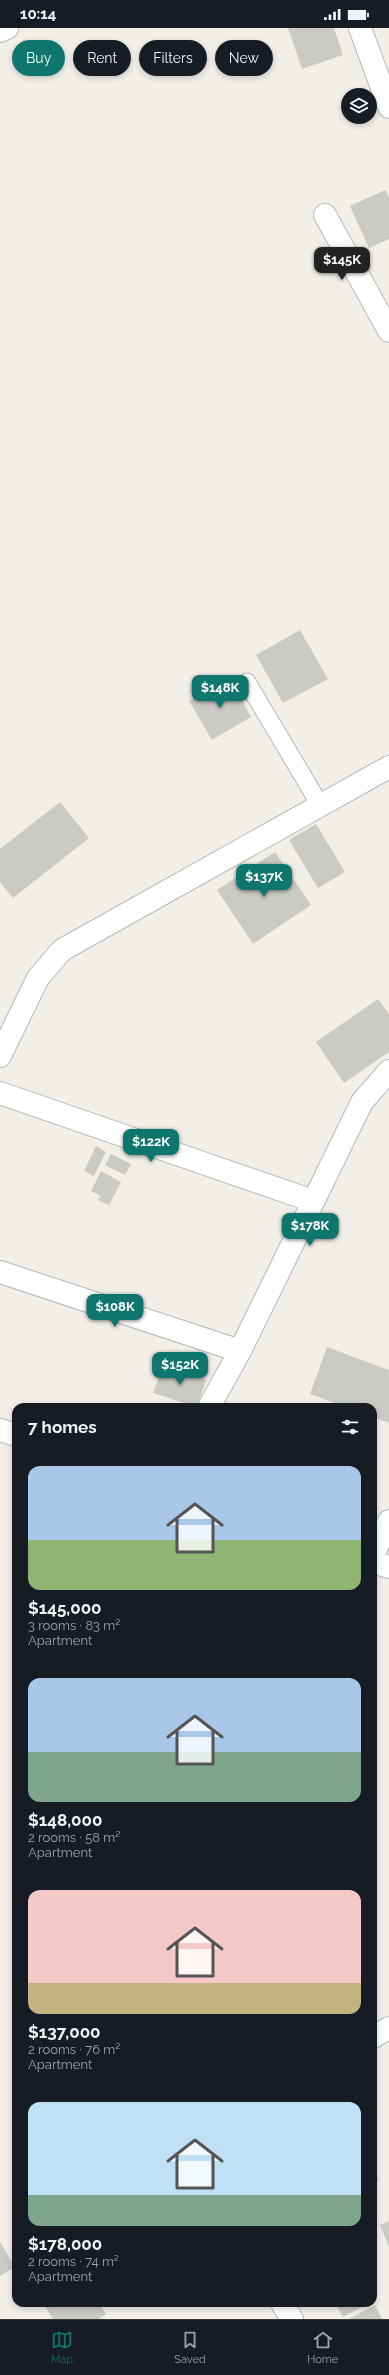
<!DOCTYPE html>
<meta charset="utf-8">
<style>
:root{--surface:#171b24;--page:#20242c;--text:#f1f3f6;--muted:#9ea1a6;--line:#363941;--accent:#0f766e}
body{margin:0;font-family:Raleway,sans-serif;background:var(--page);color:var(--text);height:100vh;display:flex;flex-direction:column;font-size:15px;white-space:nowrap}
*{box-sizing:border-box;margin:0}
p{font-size:13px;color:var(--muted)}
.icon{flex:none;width:22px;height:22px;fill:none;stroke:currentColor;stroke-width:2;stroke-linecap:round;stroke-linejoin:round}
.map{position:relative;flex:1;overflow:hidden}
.drawer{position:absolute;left:12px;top:1375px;width:365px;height:904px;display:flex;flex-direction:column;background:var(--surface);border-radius:12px;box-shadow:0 2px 6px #0003}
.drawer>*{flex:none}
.hud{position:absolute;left:12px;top:12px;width:365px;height:36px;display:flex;gap:8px}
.buttons{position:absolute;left:341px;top:60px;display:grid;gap:8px}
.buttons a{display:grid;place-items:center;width:36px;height:36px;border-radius:50%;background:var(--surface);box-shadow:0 2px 6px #0003;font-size:20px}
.price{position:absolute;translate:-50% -34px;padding:0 9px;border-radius:8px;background:var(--accent);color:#fff;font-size:13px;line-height:26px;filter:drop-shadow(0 1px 2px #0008)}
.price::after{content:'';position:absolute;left:50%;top:24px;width:12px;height:9px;margin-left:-6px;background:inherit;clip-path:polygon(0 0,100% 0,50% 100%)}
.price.active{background:#222;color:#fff}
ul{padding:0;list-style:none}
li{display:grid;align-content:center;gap:8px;height:212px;padding:0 16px}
li span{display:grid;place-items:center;height:124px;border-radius:12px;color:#555}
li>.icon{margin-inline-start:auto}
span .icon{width:72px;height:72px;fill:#fffc;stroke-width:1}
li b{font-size:17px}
h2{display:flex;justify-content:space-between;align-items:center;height:48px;padding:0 16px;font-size:17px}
.pill{padding:0 14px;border-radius:18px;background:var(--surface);box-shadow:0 2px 6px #0003;font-size:14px;line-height:36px}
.pill.active{background:var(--accent);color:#fff}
.status{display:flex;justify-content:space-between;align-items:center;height:28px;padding:0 20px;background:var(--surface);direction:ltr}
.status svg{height:11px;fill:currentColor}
.dock{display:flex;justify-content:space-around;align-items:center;height:56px;border-top:1px solid var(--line);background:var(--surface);font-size:11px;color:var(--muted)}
.dock a{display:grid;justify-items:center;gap:2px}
.dock .active{color:var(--accent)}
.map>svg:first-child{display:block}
.building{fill:#cccac5}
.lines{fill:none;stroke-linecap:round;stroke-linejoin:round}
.lane-casing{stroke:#b5b8bc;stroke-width:19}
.street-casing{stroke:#b5b8bc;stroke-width:24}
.lane{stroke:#fff;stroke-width:17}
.street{stroke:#fff;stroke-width:22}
</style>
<div class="status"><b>10:14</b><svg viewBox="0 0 49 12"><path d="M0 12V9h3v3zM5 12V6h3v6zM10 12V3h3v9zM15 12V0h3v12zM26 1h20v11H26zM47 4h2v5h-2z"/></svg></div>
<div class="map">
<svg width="389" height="2291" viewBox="0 0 389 2291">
<rect width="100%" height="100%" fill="#f1efe8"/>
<!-- building -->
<g class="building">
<path d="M288 0H334L343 27 302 41Z"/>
<path d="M385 162 389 170V211L369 220 350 178Z"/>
<path d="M300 602 328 651 283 675 256 627Z"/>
<path d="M229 650 251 689 212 712 189 673Z"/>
<path d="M60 774 89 810 13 870 0 854V821Z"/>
<path d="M316 796 345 844 318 860 289 812Z"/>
<path d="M275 824 311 877 253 916 217 862Z"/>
<path d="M378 971 389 986V1024L344 1055 316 1014Z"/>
<path d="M96 1118 106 1124 94 1148 84 1143Z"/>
<path d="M111 1126 131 1136 125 1147 105 1137Z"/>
<path d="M101 1143 121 1154 109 1177 98 1172 101 1168 91 1163Z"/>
<path d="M327 1319 389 1342V1395L373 1389V1379H346L310 1366Z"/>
<path d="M163 1337 206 1352 197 1379 153 1365Z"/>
<path d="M373 2140 379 2152 373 2155Z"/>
<path d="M389 2193V2219L380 2197Z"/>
<path d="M0 2214 15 2239 0 2248Z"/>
<path d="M43 2275H99L106 2286 98 2291H53Z"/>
<path d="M335 2275H369L343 2289Z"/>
<path d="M375 2277 382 2291H349Z"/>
</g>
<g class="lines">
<!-- lane casing -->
<g class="lane-casing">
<path id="lane" d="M247 654 320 777"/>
</g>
<!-- street casing -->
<g class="street-casing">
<g id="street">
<path d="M360 0 389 79"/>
<path d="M0 3 7 0"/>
<path d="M325 187 389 303"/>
<path d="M0 1028 38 950 62 922 389 739"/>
<path d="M0 1065 313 1173"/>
<path d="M0 1244 240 1323"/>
<path d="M209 1379 240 1323 362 1074 389 1043"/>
<path d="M0 1402 16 1407"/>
<path d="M373 1527 389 1493"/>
<path d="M373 1534 389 1539"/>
<path d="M373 2009 389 2000"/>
<path d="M282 2275 292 2291"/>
</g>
</g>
<!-- lane -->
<use href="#lane" class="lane"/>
<!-- street -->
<use href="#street" class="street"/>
</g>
</svg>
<div class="buttons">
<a><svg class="icon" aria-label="layers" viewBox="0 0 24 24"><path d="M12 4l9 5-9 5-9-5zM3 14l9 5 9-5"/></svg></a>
</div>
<b class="price active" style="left:342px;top:253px">$145K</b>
<b class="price" style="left:220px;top:681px">$148K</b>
<b class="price" style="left:264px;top:870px">$137K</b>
<b class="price" style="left:151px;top:1135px">$122K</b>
<b class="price" style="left:310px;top:1219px">$178K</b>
<b class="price" style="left:115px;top:1300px">$108K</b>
<b class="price" style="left:180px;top:1358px">$152K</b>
<div class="hud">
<a class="pill active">Buy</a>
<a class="pill">Rent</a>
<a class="pill">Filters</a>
<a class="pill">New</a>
</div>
<section class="drawer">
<h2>7 homes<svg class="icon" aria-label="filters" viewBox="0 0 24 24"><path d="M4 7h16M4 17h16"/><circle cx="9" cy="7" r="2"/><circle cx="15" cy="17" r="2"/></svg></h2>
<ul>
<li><span style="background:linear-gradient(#a9c7e8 60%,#8fb573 0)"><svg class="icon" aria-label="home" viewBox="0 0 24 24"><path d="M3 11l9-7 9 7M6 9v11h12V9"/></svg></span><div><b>$145,000</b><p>3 rooms · 83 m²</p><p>Apartment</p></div></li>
<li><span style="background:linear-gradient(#a9c7e8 60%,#7fa58c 0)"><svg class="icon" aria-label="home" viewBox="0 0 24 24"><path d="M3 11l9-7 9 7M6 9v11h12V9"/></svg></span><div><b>$148,000</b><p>2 rooms · 58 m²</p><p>Apartment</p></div></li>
<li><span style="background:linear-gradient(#f6c9c9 75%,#c2b280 0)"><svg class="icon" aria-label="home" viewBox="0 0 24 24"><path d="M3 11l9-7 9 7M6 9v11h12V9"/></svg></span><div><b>$137,000</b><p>2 rooms · 76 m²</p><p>Apartment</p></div></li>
<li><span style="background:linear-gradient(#bfe0f5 75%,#7fa58c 0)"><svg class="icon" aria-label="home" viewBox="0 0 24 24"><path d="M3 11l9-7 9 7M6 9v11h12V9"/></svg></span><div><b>$178,000</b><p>2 rooms · 74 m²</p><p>Apartment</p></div></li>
</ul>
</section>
</div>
<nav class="dock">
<a class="active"><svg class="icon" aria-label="map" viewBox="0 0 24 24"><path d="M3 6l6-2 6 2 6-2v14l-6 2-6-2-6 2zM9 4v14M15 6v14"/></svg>Map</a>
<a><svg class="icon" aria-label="saved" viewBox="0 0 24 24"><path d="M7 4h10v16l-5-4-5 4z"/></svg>Saved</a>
<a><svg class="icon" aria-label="home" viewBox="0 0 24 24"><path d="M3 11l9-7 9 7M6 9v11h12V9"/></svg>Home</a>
</nav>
